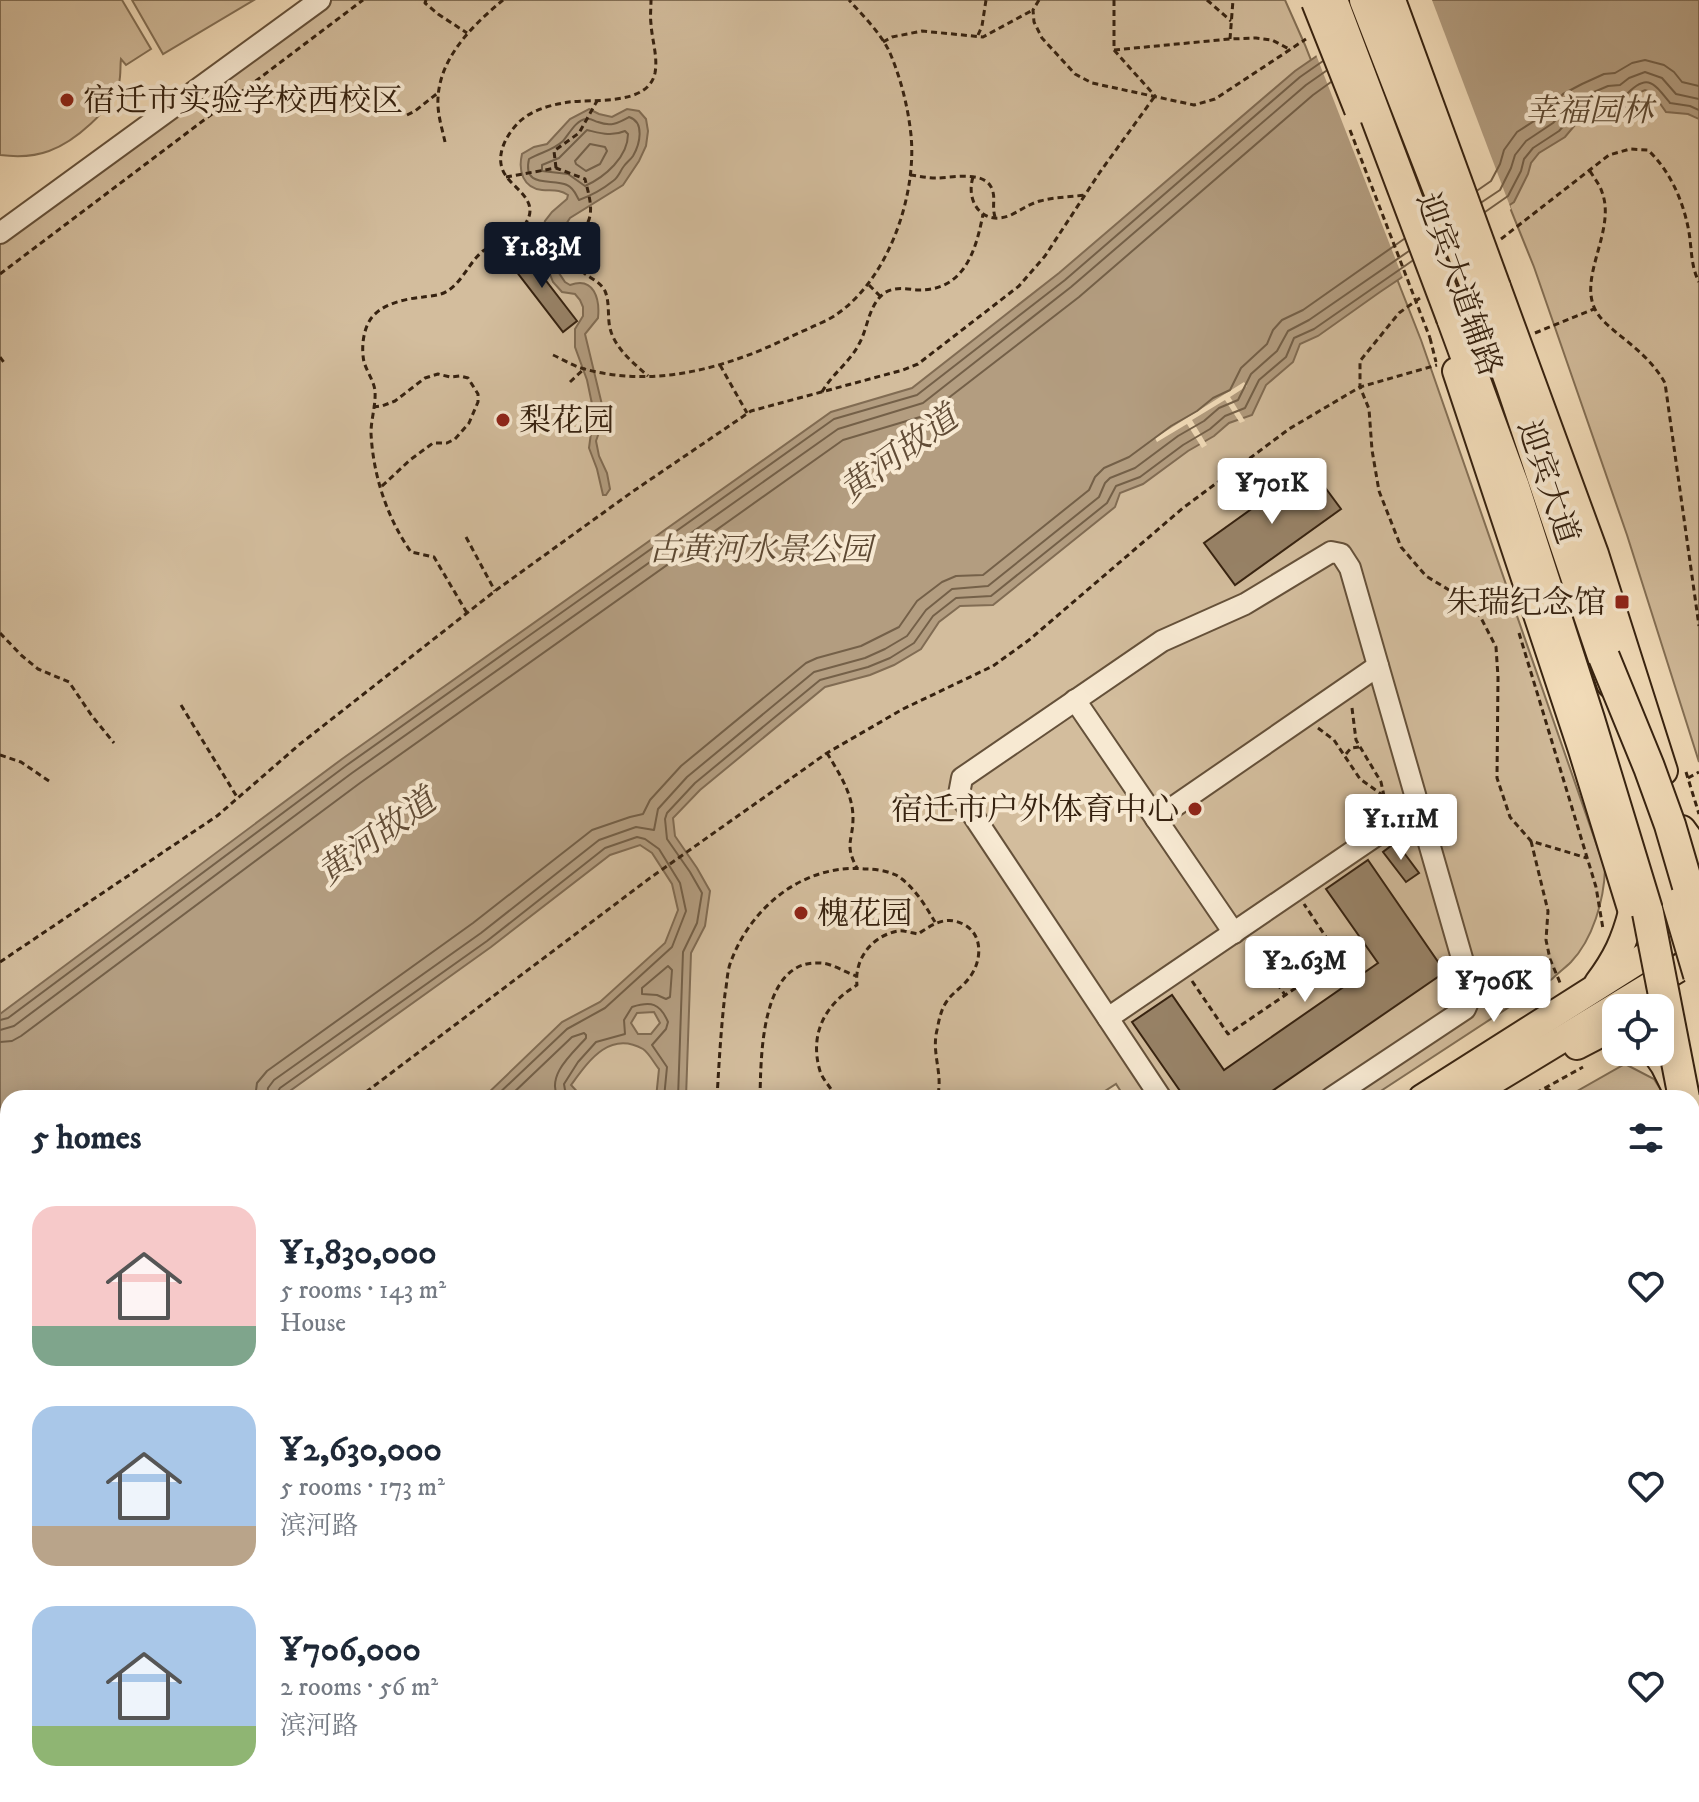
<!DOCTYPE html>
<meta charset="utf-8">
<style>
:root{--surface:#fff;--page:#f2f2f3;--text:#1f2937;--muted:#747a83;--accent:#111827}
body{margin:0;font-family:"IM FELL DW Pica","Noto Serif SC",serif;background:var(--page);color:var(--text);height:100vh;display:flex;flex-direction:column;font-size:30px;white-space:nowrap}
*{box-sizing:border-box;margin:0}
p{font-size:26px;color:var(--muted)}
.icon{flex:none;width:44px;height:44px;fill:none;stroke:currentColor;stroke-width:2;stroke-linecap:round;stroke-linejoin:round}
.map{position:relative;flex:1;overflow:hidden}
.sheet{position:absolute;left:0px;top:1090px;width:1700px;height:712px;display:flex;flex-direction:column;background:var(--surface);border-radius:24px 24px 0 0;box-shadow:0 4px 20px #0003}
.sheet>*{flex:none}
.buttons{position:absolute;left:1602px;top:994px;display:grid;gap:16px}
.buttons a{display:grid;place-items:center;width:72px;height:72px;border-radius:16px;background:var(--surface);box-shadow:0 4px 20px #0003;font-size:40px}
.price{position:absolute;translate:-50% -68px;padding:0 18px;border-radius:8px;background:#fff;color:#222;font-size:26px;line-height:52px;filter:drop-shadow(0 2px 4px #0008)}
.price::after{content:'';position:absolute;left:50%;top:48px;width:24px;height:18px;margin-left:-12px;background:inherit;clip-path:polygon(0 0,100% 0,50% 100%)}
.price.on{background:var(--accent);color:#fff}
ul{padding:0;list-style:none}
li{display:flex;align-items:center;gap:24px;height:200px;padding:0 32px}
li span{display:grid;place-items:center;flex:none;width:224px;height:160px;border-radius:24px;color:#555}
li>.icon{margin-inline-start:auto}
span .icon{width:96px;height:96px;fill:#fffc;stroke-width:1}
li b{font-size:34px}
h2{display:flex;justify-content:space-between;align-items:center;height:96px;padding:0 32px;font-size:34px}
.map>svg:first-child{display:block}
.green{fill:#d3bd9d;stroke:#847056;stroke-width:2}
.water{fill:#b39d80;stroke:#816c53;stroke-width:2;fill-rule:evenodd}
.pier{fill:#f3ddba}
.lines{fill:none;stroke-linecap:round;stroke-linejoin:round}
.shore{stroke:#746048;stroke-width:2}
.building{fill:#988368;stroke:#362210;stroke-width:2}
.minor-casing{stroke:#65513a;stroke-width:24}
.major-casing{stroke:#362210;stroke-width:30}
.highway-casing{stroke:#362210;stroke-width:34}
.path{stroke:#362210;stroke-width:3;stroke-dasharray:6 4;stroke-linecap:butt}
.minor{stroke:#f7e9d2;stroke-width:20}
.major{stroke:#f3ddba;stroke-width:26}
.highway{stroke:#f3ddba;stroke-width:30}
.major-bridge-casing{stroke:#362210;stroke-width:30;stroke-linecap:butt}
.highway-bridge-casing{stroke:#362210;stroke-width:34;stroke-linecap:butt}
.path-bridge{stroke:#362210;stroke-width:3;stroke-dasharray:6 4;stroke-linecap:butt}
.major-bridge{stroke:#f3ddba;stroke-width:26}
.highway-bridge{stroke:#f3ddba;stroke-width:30}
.poi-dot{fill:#8f2418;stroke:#f7e9d2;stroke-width:3}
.labels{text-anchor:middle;stroke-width:8;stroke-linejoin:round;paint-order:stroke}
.poi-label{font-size:32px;fill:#362210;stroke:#f7e9d2;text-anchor:start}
.park-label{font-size:32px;font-style:italic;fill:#5d4933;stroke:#f7e9d2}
.street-label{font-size:32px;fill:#362210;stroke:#f7e9d2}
.water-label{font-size:34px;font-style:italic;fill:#624d37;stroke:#f7e9d2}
</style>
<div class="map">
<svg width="1699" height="1802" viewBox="0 0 1699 1802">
<rect width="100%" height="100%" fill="#f3ddba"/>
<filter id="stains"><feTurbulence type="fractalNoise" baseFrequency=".0025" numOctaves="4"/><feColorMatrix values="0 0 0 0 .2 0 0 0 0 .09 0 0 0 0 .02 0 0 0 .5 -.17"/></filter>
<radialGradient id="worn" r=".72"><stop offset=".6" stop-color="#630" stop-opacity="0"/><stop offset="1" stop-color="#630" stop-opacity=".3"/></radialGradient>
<!-- green -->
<g class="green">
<path d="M0 0H122L151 49 126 65 121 59C120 66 121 76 119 83 112 110 74 142 49 151 33 157 16 157 0 155Z"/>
<path d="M132 0H254L163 54Z"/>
<path d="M324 0H1285L1305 45 1421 340 1605 869C1604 900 1593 939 1571 962 1565 968 1558 973 1552 979L1370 1098H1125L1116 1084 1094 1098H8V1794H286L274 1802H0V243Z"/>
<path d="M1426 0H1699V762L1627 535 1534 267Z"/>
<path d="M1625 1064 1654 1079 1666 1098H1565Z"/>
<path d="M1692 1188 1699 1212V1658L1692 1635Z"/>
<path d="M528 1794H592L596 1802H533Z"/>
</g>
<!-- water -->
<g class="water">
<path d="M1398 0H1699V119L1688 114 1666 112 1652 92 1645 90 1636 94 1626 107 1613 103 1580 119 1565 137 1539 153 1531 163 1528 174 1514 202 1380 292 1318 336 1300 344 1293 362 1266 385 1252 415 1229 423 1214 436 1188 451 1143 484 1120 493 1115 507 993 605 960 606 939 622 921 649 894 665 870 675 825 687 700 790 673 818 675 836 697 868 710 891 705 926 691 953 686 1098H656L659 1069C654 1063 649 1053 643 1049 609 1030 588 1062 571 1085L583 1098H483L562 1022 600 1002 665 943 678 910 672 884 652 853 640 845 610 855 491 947 280 1098H8V1333L0 1332V1014L342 759 831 412 912 388 1059 273 1295 71ZM654 1012 660 1023 651 1034H638L631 1023 637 1013Z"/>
<path d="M589 109 599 114 612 117 627 109 639 111 646 119 648 131 646 146 639 161 623 185 570 218 563 229 556 264 557 270 565 282 570 285C594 276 600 299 598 318L585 334 604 413 603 421 596 441 599 456 607 473 610 489 606 495H603L597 469 589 448 593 418 592 404 587 380 575 347V329L583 316V307L580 300 575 294 562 292 553 282 542 254 540 239 545 221 552 212 567 199 568 195C559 189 552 191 542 190 523 188 518 171 522 154L534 147 547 144 570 119Z"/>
<path d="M8 1531V1715L0 1720V1533Z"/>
</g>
<!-- pier -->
<g class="pier">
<path d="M1391 0H1432L1511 209 1404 281 1315 52Z"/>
<path d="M1244 382 1247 386 1230 397 1245 421 1240 423 1225 400 1192 420 1207 445 1202 448 1187 424 1157 442 1155 438Z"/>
</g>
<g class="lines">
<!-- shore -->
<g class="shore">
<path d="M629 117C645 122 640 144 633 156 631 159 626 163 624 166 620 171 619 177 613 181 603 189 590 196 579 200 576 195 574 188 567 185 552 178 522 189 529 159 541 152 552 151 563 141 569 134 576 120 586 119 591 118 594 121 598 122 611 127 618 123 629 117Z"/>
<path d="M587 130C600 133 611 137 625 131L628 134C628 157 605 177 585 186L568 174 542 171V165L559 158Z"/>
<path d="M590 144 605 147 607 151 600 164 586 171 576 164 575 161Z"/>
<path d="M1478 190 1491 181 1500 164 1504 150 1517 132 1545 114 1563 94 1582 84 1604 74 1615 73 1632 63 1645 60 1664 65 1674 72 1682 82 1699 86"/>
<path d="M1482 202 1500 190 1511 168 1515 155 1526 141 1553 123 1570 104 1587 95 1608 86 1620 85 1629 78 1645 72 1662 78 1676 94 1699 99"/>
<path d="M1485 212 1508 196 1521 171 1524 159 1533 148 1559 131 1575 113 1610 95 1624 97C1647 72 1653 82 1670 103L1690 106 1699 110"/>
<path d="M668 966 672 970 670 997 666 999 657 995 642 994V988Z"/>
<path d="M0 1020 8 1018 347 765 834 419 917 395 1065 280 1300 77 1323 61"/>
<path d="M0 1030 14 1026 352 773 838 429 923 403 1071 287 1306 85 1326 71"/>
<path d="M0 1042 12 1041 21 1036 360 783 843 440 920 417 929 413 1079 297 1313 95 1331 82"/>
<path d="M255 1098 257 1083 267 1071 473 923 592 830 630 817 643 814 650 800 681 766 806 663 817 658 861 646 899 627 917 601 942 582 956 576 983 575 1089 490 1095 477 1104 468 1129 457 1171 426 1197 411 1213 398 1230 390 1241 368 1267 344 1273 330 1282 320 1303 310 1404 239"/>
<path d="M267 1098 268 1088 274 1080 481 933 599 840 636 827 654 830 658 809 687 777 814 672 865 658 885 649 907 636 926 610 952 589 988 586 1099 497 1105 483 1110 478 1135 468 1178 436 1204 421 1219 408 1238 400 1251 374 1277 351 1288 331 1309 320 1409 251"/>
<path d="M277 1098V1093L280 1088 487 941 605 848 637 837 645 839 659 849 680 883 686 911 672 947 605 1008 567 1029 494 1098"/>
<path d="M508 1098 572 1037 584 1033 586 1035V1038C572 1054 546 1075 558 1098"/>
<path d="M572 1098 565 1090 564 1084 578 1062 596 1042 625 1034 624 1020 632 1007C651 1001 660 1003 668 1022L666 1029 652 1045 667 1067 664 1098"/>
<path d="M678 1098 683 952 697 923 702 893 690 872 667 839 665 819 667 813 695 783 820 680 868 667 890 658 914 643 933 616 956 598 991 596 1107 503 1116 486 1140 477 1183 445 1210 429 1225 416 1245 408 1259 380 1286 357 1294 338 1314 329 1412 261"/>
</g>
</g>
<!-- building -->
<g class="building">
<path d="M520 247 577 321 563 332 506 258Z"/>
<path d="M1310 467 1341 509 1235 585 1204 543Z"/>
<path d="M1396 842 1419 873 1406 882 1383 852Z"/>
<path d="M1368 860 1445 972 1262 1098H1185L1132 1022 1172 995 1224 1070 1378 963 1326 889Z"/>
<path d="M694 1794H730L735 1802H698Z"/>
<path d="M871 1794H935L939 1802H866L864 1797Z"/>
</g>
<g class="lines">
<!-- minor casing -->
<g class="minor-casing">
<g id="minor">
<path d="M0 233 320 0"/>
<path d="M1075 700 1234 933"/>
<path d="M1156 819 1378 666"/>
<path d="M1108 1018 1418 807"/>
<path d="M1161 1098 959 794 962 778 1162 641 1245 604 1331 552 1341 554 1350 568 1472 993 1465 1009 1331 1098"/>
<path d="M1692 1700 1699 1722"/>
<path d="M519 1794 524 1802"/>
<path d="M627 1794 631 1802"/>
<path d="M438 1802 450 1794"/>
<path d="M754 1802 767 1795 777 1798 799 1794"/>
</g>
</g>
<!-- major casing -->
<g class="major-casing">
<g id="major">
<path d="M1497 287 1595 554 1664 771"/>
<path d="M1456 371 1582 750 1632 912"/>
<path d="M1682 829 1699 852"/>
<path d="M1598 983C1616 959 1625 940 1632 912"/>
<path d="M1577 1046 1604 1032 1616 1033"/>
<path d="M1655 1052 1664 1065 1677 1091"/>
<path d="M1422 1098 1699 922"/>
<path d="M1465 1098 1699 956"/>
<path d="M1692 1179 1699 1220"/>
<path d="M303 1802 316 1794"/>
<path d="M356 1802 368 1794"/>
</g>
</g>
<!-- highway casing -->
<g class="highway-casing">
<g id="highway">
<path d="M1480 296 1512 386 1612 683"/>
<path d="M1452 318 1514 487 1589 719 1648 913"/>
<path d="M1692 1137 1699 1175"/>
</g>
</g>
<!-- path -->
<g class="path">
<path d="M426 0 425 3 438 14 467 33"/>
<path d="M1039 0 1033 10 1034 22 1042 38 1075 74 1092 83 1194 105 1215 99 1306 39"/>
<path d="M1114 0V50L1155 96"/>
<path d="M1207 0 1231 21"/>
<path d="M978 35 982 26 986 0"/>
<path d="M1230 39 1233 0"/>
<path d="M883 42 892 37 922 31 983 37 1033 10"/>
<path d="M1114 50 1230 39 1256 38 1272 40 1291 50"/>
<path d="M407 115 415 111 439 92"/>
<path d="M445 142C442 128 437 113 438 98 440 57 473 25 503 0"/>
<path d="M556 168 554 151 579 133 597 101"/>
<path d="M1590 171C1594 178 1600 185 1602 192 1616 229 1580 274 1594 307 1599 319 1609 326 1618 334 1636 348 1654 363 1665 383L1699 626"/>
<path d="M910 175C919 176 927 178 936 178 952 178 988 169 993 192 995 200 992 207 995 217"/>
<path d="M506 177 556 168 585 179C588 192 594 209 588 222 583 233 574 242 574 255 574 276 598 276 605 291 609 300 608 312 609 322 611 345 631 361 648 376"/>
<path d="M973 177C965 203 984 227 1011 215 1021 210 1029 204 1040 201 1055 197 1070 197 1085 195"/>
<path d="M1501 239 1609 155 1630 149 1648 150C1669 170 1682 198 1688 227 1692 245 1690 265 1699 282"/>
<path d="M0 274 363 0"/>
<path d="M869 285 880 296"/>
<path d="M1420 298 1399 313 1360 361V387L1369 409 1372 450 1379 491 1401 547 1426 576 1454 593 1480 616 1496 647 1498 677 1497 778 1510 817 1531 841 1587 858"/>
<path d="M1535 333 1594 309"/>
<path d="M1430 338 1436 362"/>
<path d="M553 355C562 359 572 365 581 368 635 384 691 376 743 357 766 349 787 338 810 328 818 324 829 320 837 314 888 279 917 196 911 135 908 107 901 79 890 53 881 33 863 16 849 0"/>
<path d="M0 357 5 364"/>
<path d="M720 365 747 413"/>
<path d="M570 382 585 368"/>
<path d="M822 392C832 374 850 362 859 344 868 328 868 307 883 294 893 286 907 289 918 290 964 291 976 251 983 214"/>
<path d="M373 407 382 406 395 401 425 378 438 374 450 377 460 376 468 378 478 394V402L469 423 455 439 447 443H433L410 460 381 487"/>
<path d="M466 537 495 591"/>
<path d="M467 613 434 557 411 552C387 518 373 475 371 433 371 419 376 405 375 391 374 381 367 372 364 362 361 348 363 327 373 316 385 303 405 299 423 297 428 296 435 296 441 294 461 287 467 264 483 251 497 240 518 239 527 221 538 201 516 190 506 176 493 158 506 135 519 122 533 109 551 105 569 102 593 99 648 106 655 73 658 57 652 40 651 24 650 16 651 8 651 0"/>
<path d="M0 633 21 655 38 669 69 682 92 716 114 743"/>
<path d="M1519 633 1596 887 1603 929"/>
<path d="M181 705 237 797"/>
<path d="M1352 708 1356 740 1381 782 1384 796 1389 803"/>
<path d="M1318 728 1334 740 1360 779 1384 796"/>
<path d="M827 753C839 773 853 794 853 818 853 841 844 844 857 868"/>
<path d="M1346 754 1351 748 1359 747"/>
<path d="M0 755 21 762 49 781"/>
<path d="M1686 772 1699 814"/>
<path d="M1688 778 1699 772"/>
<path d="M1531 841 1548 911 1546 940 1550 959 1561 985"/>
<path d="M1249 942 1285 995"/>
<path d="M0 962 217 816 300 744 495 591 632 492 751 411 903 370 918 364 1019 286 1045 256 1100 172 1155 96"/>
<path d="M1192 981 1228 1034 1340 958 1304 904"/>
<path d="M1545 1088 1566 1098"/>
<path d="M358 1098 650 878 827 753 903 709 993 666 1029 640 1183 508 1289 429 1360 387 1437 365"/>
<path d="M717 1098C719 1063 721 1028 725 994 727 984 727 973 730 964 750 907 804 863 866 869 875 869 887 871 896 875 913 885 925 905 935 922"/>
<path d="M760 1098C761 1058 760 959 820 963 831 963 845 972 856 976"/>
<path d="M835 1098C832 1087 823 1081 820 1071 809 1034 825 1004 857 985 854 960 871 936 898 931 904 930 912 933 918 934 932 925 945 915 963 924 984 934 982 962 969 978 963 987 953 992 947 1001 941 1009 939 1020 937 1030 931 1054 944 1075 937 1098"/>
<path d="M1527 1098 1583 1067"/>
<path d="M1695 1241 1699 1260"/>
<path d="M0 1375 8 1369"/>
<path d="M1692 1463 1699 1486"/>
<path d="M0 1771 8 1765"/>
<path d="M1600 1794 1604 1802"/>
<path d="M394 1802 408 1794"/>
<path d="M1471 1802 1483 1794"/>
<path d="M1573 1802 1578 1794"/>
</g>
<!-- minor -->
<use href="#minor" class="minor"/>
<!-- major -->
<use href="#major" class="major"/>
<!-- highway -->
<use href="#highway" class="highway"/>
<!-- major-bridge casing -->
<g class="major-bridge-casing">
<g id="major-bridge">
<path d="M1392 0 1497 287"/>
<path d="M1315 2 1358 110"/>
</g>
</g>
<!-- highway-bridge casing -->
<g class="highway-bridge-casing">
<g id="highway-bridge">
<path d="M1332 0 1452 318"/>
<path d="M1365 0 1480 296"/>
<path d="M1604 657 1649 767 1670 825 1699 924"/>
<path d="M1678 904 1699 975"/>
<path d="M1648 913 1684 1098"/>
</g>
</g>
<!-- path-bridge -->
<path class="path-bridge" d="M1350 130 1430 338"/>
<!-- major-bridge -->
<use href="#major-bridge" class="major-bridge"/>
<!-- highway-bridge -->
<use href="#highway-bridge" class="highway-bridge"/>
</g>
<!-- markers -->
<g class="poi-dot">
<circle cx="67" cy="100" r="8"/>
<circle cx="503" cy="420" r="8"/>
<rect x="1614" y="594" width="16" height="16" rx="4"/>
<circle cx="1195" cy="809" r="8"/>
<circle cx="801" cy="913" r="8"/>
</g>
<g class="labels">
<!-- poi labels -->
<g class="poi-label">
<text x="83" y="111">宿迁市实验学校西校区</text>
<text x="519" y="431">梨花园</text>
<text x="1606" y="613" text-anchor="end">朱瑞纪念馆</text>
<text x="1179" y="820" text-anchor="end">宿迁市户外体育中心</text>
<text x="817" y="924">槐花园</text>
</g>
<!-- park labels -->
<g class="park-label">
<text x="1589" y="121">幸福园林</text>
<text x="760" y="560">古黄河水景公园</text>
</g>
<!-- street labels -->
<g class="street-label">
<text transform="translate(1460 284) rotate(70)" y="11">迎宾大道辅路</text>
<text transform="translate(1549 482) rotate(71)" y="11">迎宾大道</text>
</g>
<!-- water labels -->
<g class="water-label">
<text transform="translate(898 453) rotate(-36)" y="12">黄河故道</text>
<text transform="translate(376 836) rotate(-36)" y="12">黄河故道</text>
</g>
</g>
<rect width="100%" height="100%" filter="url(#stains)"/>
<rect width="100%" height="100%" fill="url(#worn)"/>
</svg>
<div class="buttons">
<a><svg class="icon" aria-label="locate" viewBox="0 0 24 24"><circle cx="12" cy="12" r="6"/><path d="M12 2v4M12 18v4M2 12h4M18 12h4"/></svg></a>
</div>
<b class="price on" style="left:542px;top:290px">¥1.83M</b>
<b class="price" style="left:1272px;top:526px">¥701K</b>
<b class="price" style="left:1401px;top:862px">¥1.11M</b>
<b class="price" style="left:1305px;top:1004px">¥2.63M</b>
<b class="price" style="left:1494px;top:1024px">¥706K</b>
<section class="sheet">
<h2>5 homes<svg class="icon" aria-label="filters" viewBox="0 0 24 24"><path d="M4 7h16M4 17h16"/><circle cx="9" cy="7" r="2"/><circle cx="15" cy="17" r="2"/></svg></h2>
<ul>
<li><span style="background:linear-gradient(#f6c9c9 75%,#7fa58c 0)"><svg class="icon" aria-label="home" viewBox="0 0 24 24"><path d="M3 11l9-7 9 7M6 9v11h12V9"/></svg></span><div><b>¥1,830,000</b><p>5 rooms · 143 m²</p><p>House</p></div><svg class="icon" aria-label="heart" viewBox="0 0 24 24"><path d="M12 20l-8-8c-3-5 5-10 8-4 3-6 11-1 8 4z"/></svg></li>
<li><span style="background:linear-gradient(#a9c7e8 75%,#b9a48a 0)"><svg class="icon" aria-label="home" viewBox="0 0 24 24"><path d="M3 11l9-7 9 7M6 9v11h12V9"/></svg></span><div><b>¥2,630,000</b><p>5 rooms · 173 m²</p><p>滨河路</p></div><svg class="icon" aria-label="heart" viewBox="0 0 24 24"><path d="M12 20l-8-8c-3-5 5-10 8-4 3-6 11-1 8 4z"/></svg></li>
<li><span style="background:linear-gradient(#a9c7e8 75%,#8fb573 0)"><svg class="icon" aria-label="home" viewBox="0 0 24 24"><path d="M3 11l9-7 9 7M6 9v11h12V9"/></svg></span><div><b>¥706,000</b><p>2 rooms · 56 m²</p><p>滨河路</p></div><svg class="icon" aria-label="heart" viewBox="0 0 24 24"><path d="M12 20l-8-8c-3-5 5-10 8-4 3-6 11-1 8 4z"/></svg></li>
</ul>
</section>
</div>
